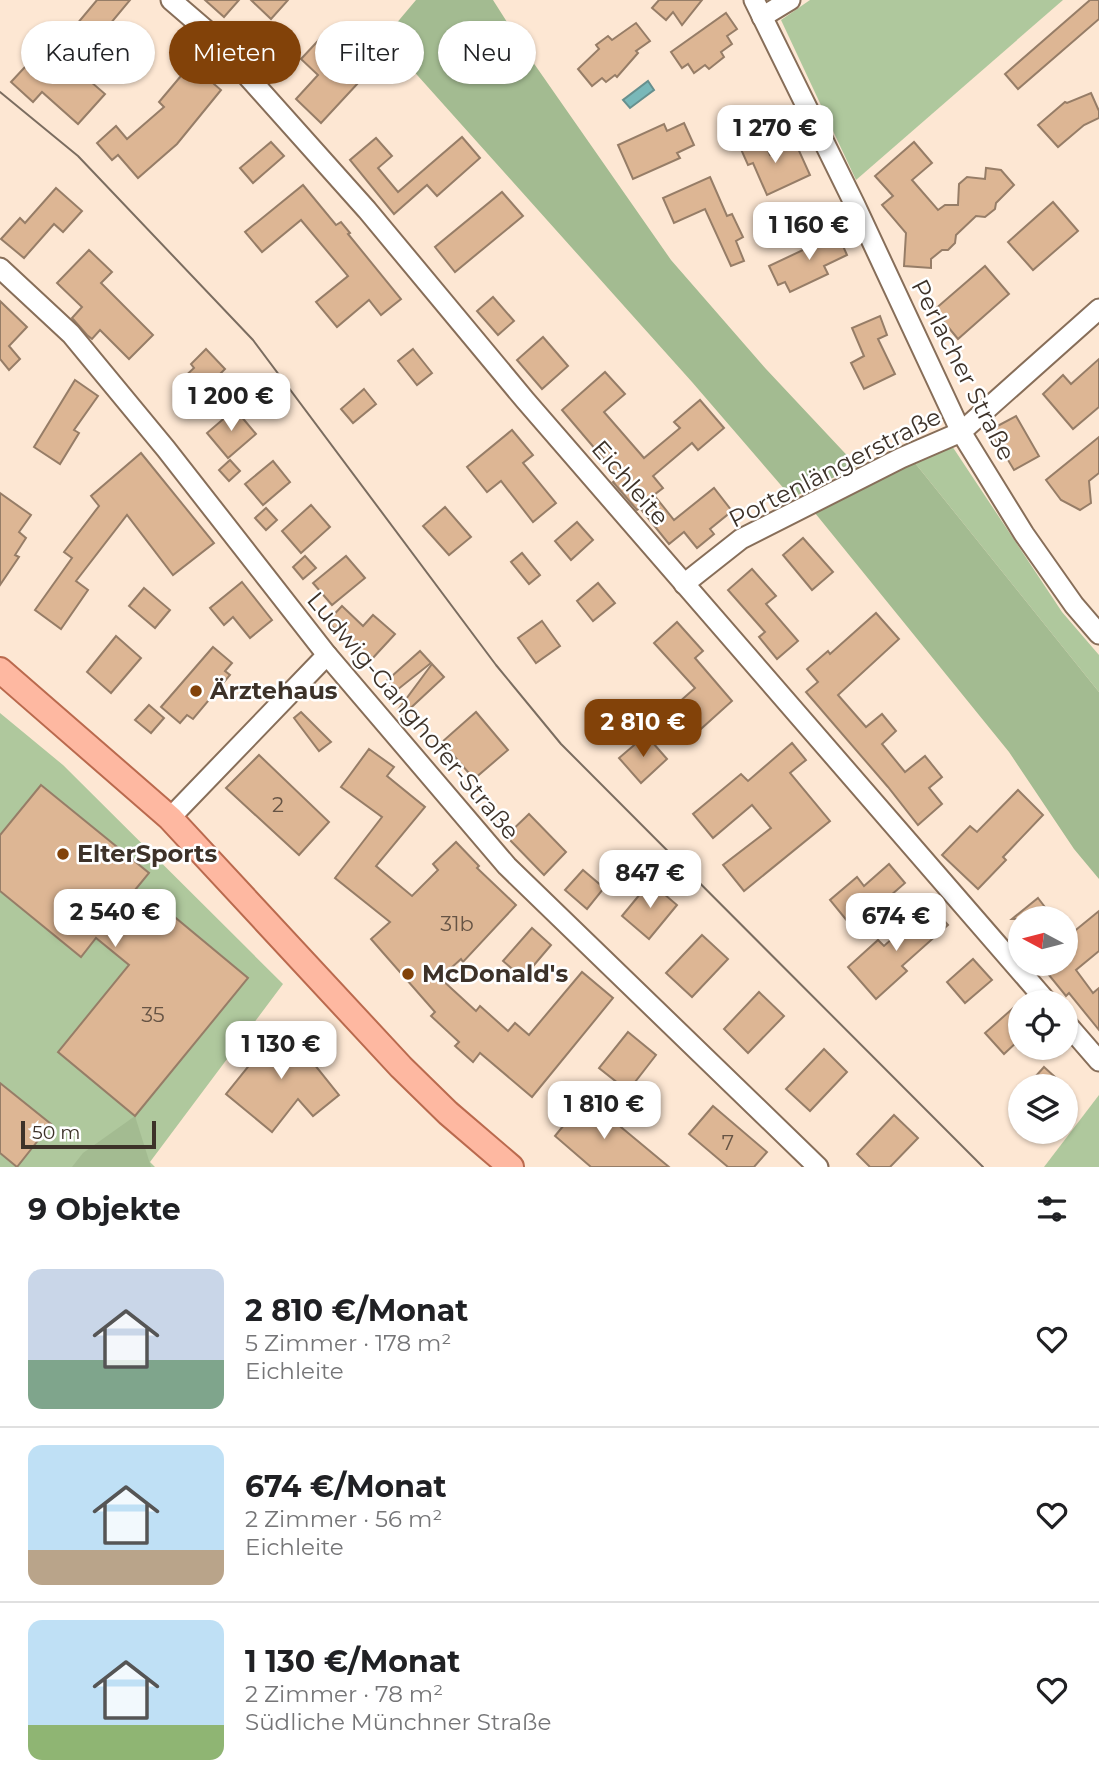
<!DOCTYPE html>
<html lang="de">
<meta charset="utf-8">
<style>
:root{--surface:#fff;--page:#f2f2f2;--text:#202124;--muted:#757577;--line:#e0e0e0;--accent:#824209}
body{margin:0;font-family:Montserrat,sans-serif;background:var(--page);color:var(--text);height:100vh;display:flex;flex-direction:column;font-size:26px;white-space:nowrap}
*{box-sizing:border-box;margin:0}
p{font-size:23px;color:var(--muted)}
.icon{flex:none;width:38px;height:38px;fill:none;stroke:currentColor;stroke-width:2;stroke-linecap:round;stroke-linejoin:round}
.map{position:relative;height:1167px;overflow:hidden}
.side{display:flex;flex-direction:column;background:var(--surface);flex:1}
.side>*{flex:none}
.banner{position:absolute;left:21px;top:21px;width:700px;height:63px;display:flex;gap:14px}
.needle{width:46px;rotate:277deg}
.controls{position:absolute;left:1008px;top:906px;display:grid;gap:14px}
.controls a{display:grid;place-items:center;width:70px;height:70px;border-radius:50%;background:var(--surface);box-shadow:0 2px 5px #0004;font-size:35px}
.scale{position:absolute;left:21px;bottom:18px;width:135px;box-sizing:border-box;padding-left:7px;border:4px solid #3d3229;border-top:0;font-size:19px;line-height:24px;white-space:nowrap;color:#3d3229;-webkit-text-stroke:5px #fff;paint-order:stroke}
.price{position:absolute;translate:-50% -60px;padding:0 16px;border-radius:14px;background:#fff;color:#222;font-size:23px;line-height:46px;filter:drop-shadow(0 2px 4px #0008)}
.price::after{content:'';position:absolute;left:50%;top:42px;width:21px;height:16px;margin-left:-10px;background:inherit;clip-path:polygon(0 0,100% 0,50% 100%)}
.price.active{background:var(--accent);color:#fff}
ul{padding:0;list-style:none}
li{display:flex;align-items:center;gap:21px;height:175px;padding:0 28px}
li+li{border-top:2px solid var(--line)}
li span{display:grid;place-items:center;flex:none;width:196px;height:140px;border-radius:14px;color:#555}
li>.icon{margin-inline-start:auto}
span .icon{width:84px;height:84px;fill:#fffc;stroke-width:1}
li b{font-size:30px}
h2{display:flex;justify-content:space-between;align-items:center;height:84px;padding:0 28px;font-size:30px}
.pill{padding:0 24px;border-radius:32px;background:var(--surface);box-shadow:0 2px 5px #0004;font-size:24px;line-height:63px}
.pill.active{background:var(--accent);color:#fff}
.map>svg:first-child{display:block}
.green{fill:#afc89d}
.forest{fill:#a3bb91}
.water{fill:#79b8b9;stroke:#67908e;stroke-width:2}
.building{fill:#ddb694;stroke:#967d67;stroke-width:2}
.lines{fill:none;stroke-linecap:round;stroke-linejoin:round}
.minor-casing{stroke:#876e59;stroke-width:23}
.major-casing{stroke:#ba6a4e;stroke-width:28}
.minor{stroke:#fff;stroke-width:19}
.major{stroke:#feb8a1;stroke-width:24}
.tram{stroke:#7b6d60;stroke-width:2}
.poi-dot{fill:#824209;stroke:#fff;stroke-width:2.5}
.labels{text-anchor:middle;stroke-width:5;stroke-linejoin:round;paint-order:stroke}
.number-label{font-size:21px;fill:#655344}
.street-label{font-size:24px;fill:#3d3229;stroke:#fff}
.poi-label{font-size:24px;font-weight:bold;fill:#3d3229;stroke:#fff;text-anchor:start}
</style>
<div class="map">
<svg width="1099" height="1167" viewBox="0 0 1099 1167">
<rect width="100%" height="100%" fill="#fde7d3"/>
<!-- green -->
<g class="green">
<path d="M810 0H1063L856 180 781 20Z"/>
<path d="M952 446 1062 612 1099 655V692L915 463Z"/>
<path d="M0 713 63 765 283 984 150 1162 155 1167H0Z"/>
<path d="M1099 1095V1167H1044Z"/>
</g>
<!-- forest -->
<g class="forest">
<path d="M416 0H493L528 55 671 260 766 369 857 466 792 498 692 382 384 38Z"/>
<path d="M915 463 1099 692V879L1074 849 1009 752 815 513Z"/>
<path d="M135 1116 151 1167H72L83 1153Z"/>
</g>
<!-- water -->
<path class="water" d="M648 81 654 90 630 108 623 100Z"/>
<!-- building -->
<g class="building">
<path d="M97 0H130L90 48 92 50 76 69 105 94 78 124 42 92 33 102 11 82 38 53 46 61Z"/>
<path d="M205 0H239L224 17Z"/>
<path d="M251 0H288L271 19Z"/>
<path d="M659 0H702L682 25 673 12 666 20 652 8Z"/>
<path d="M1090 0H1099V19L1018 89 1005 74Z"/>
<path d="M726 13 737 29 727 36 732 44 721 52 724 57 709 69 705 65 694 73 688 64 682 68 671 52Z"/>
<path d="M636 23 650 41 636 51 638 53 617 77 615 75 606 82 602 78 592 86 578 69 599 49 596 45 608 36 612 40Z"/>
<path d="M330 28 372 68 321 123 296 99 318 75 301 59Z"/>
<path d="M191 64 221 90 177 144 138 178 118 155 112 160 97 143 116 126 127 139 164 107 159 102Z"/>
<path d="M1091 93 1099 111V118L1084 125 1058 147 1038 125 1065 102 1067 103Z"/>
<path d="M684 123 694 145 677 153 680 158 633 179 618 145 664 124 667 131Z"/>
<path d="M462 137 480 158 437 196 427 185 394 214 350 160 376 138 392 156 378 168 398 192Z"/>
<path d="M762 137 770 155 796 144 810 175 767 195 753 163 748 165 740 147Z"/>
<path d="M271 142 284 156 253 183 240 168Z"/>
<path d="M914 142 932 163 912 180 938 210 945 205H958L959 184 967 177 985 179 986 168 1001 170 1014 185 996 203 995 209 985 217 976 216 956 235 955 243 948 250H942L931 259V268L904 266 906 233 882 205 893 196 875 176Z"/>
<path d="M710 177 727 216 732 214 743 237 736 241 744 261 731 266 705 209 674 223 663 198Z"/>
<path d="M303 185 336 225 341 222 350 233 348 234 401 299 381 315 369 300 337 327 316 302 348 276 301 220 262 252 245 232Z"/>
<path d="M56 188 82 211 63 232 54 224 24 258 1 239 20 218 25 223Z"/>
<path d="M502 192 523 216 455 272 435 247Z"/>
<path d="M1053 202 1078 231 1033 270 1008 242Z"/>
<path d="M835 228 847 255 824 266 828 274 790 292 785 282 778 285 769 266 820 242 817 236Z"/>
<path d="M89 250 112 272 101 283 153 335 129 359 100 330 92 339 87 335 72 318 82 307 57 283Z"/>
<path d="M985 266 1009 294 958 339 934 310Z"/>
<path d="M493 297 514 321 498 335 477 311Z"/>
<path d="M0 301 27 327 9 346 20 359 9 370 0 359Z"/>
<path d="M880 316 887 335 878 339 895 374 864 389 851 363 864 356 852 328Z"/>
<path d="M543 337 568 366 542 389 517 360Z"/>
<path d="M206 349 225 369 210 384 213 386 198 401 179 382 194 368 191 364Z"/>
<path d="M413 349 432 373 417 385 398 361Z"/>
<path d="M1099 359V407L1073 429 1043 394 1063 375 1071 384Z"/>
<path d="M605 372 625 394 604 412 644 458 680 428 674 422 700 400 724 428 698 450 692 443 653 476 663 488 654 495 674 520 714 488 732 511 710 529 714 534 697 548 684 532 669 544 640 508 637 510 613 482 619 477 562 410Z"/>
<path d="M75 380 98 396 74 430 79 433 60 464 34 447Z"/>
<path d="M364 389 376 404 353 423 341 409Z"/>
<path d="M235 409 256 434 228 458 207 433Z"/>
<path d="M1016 416 1039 456 1014 470 990 430Z"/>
<path d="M512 430 533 455 523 463 556 503 533 522 501 481 487 492 467 467Z"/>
<path d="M1099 437V473L1089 481 1091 503 1080 510 1061 500 1046 480Z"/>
<path d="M141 453 214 543 173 575 127 515 76 581 88 590 61 629 35 610 72 558 64 552 99 506 91 496Z"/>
<path d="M230 460 240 471 229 481 219 470Z"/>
<path d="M273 461 290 482 263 505 245 484Z"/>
<path d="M0 493 31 515 19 532 26 538 15 555 19 557 0 585Z"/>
<path d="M311 505 330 527 301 553 282 531Z"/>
<path d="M445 507 471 537 449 555 423 526Z"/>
<path d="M266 508 277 520 266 530 255 518Z"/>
<path d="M577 522 593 540 571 560 555 541Z"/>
<path d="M803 538 833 572 812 590 783 555Z"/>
<path d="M522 553 540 575 529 584 511 562Z"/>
<path d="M305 556 316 568 303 579 293 567Z"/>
<path d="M346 556 365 578 332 605 313 583Z"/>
<path d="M752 569 776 596 766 604 798 641 777 659 759 637 765 632 728 590Z"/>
<path d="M242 582 272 620 250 638 233 617 224 625 210 608Z"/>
<path d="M598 583 615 603 593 621 577 601Z"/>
<path d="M144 588 170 610 155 628 129 606Z"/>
<path d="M342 606 363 626 373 615 395 634 371 660 327 622Z"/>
<path d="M876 613 899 639 838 695 866 727 882 714 896 731 882 744 905 772 925 756 942 777 929 788 942 804 918 825 888 787 806 692 818 682 807 669 828 651 830 654Z"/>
<path d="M542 621 560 646 536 663 518 638Z"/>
<path d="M677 622 703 651 695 658 732 701 692 737 669 711 695 688 654 643Z"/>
<path d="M116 636 141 658 111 693 87 672Z"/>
<path d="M213 647 232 663 225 671 230 675 193 719 187 715 180 723 161 707Z"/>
<path d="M420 651 431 663 392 694 383 684Z"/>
<path d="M432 664 444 677 403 715 398 710Z"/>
<path d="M149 705 164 718 151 733 135 720Z"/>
<path d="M301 712 331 742 319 751 294 718Z"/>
<path d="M476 712 508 750 474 779 442 742Z"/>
<path d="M646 735 667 759 641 783 619 758Z"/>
<path d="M792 743 806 760 790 773 830 821 744 891 723 865 771 828 752 805 713 838 693 814 741 774 748 781Z"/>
<path d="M369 749 394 767 387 776 425 807 376 866 412 896 438 870 433 864 456 842 479 866 477 868 516 905 463 962 461 959 440 978 476 1011 480 1006 508 1031 515 1023 529 1035 582 972 613 998 532 1097 480 1053 473 1062 455 1046 459 1042 431 1016 435 1012 371 939 390 922 335 878 382 817 341 787Z"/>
<path d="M259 755 329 822 299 855 226 788Z"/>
<path d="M41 785 149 873 135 890 168 918 171 914 248 978 135 1116 58 1052 129 965 96 938 81 957 0 891V835Z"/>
<path d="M1018 790 1043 815 1003 857 1006 860 978 889 942 855 970 826 977 832Z"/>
<path d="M529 814 566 852 544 875 506 836Z"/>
<path d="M889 864 905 883 883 902 878 896 848 922 830 900 857 877 864 886Z"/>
<path d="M583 870 604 888 587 909 565 890Z"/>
<path d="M650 882 677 905 649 939 622 916Z"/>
<path d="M1038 898 1054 919H1012Z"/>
<path d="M930 905 948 925 902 966 907 971 876 999 848 967 878 940 884 946Z"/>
<path d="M1099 911V951L1076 970 1093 993 1099 988V1030L1069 993 1066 996 1040 964H1066V938Z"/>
<path d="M532 928 551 945 523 978 503 961Z"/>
<path d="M702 935 728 959 692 997 666 973Z"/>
<path d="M973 959 992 980 965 1003 947 982Z"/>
<path d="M759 992 784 1016 748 1053 724 1029Z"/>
<path d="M1020 1002V1039L1004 1054 985 1033Z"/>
<path d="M282 1024 339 1095 313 1116 298 1099 272 1132 226 1094 260 1052 255 1046Z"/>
<path d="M628 1032 656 1055 628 1091 599 1068Z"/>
<path d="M824 1049 847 1072 810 1111 786 1089Z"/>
<path d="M1044 1067 1066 1087H1026Z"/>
<path d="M0 1083 51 1124 17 1167 0 1153Z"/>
<path d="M586 1098 669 1167H591L555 1136Z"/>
<path d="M713 1106 767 1152 754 1167H728L689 1134Z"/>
<path d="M894 1115 918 1138 890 1167H870L857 1154Z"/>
</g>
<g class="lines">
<!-- minor casing -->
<g class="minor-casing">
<g id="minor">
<path d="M171 0 207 31 367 210 525 400 1048 1003"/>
<path d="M754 0 855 205 961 432 1024 534 1074 605 1099 634"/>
<path d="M762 17 790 0"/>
<path d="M0 268 71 334 166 449 327 655 507 866 818 1167"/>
<path d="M684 584 741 539 901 458 961 432 1099 309"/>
<path d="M170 818 327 655"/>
<path d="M1066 1023 1099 1061"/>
</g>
</g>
<!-- major casing -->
<g class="major-casing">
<path id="major" d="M0 670 170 818 401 1067 448 1113 511 1167"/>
</g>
<!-- minor -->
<use href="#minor" class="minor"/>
<!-- major -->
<use href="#major" class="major"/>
<!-- tram -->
<path class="tram" d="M0 92 78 156 253 340 496 665 561 744 983 1167"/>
</g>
<!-- markers -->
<g class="poi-dot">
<circle cx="196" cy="691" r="7"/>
<circle cx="63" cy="854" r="7"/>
<circle cx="408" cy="974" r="7"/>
</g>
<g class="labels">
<!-- number labels -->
<g class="number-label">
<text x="278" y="812">2</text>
<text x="457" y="931">31b</text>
<text x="153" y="1022">35</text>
<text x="728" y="1150">7</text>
</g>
<!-- street labels -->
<g class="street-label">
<text transform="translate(963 370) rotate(63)" y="8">Perlacher Straße</text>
<text transform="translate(835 468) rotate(-27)" y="8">Portenlängerstraße</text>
<text transform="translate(630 483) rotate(49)" y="8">Eichleite</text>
<text transform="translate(413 716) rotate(50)" y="8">Ludwig-Ganghofer-Straße</text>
</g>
<!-- poi labels -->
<g class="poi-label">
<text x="210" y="699">Ärztehaus</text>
<text x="77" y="862">ElterSports</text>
<text x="422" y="982">McDonald's</text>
</g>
</g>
</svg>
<div class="controls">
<a><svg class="needle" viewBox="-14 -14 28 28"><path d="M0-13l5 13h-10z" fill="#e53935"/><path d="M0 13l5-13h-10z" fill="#757577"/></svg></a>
<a><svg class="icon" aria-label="locate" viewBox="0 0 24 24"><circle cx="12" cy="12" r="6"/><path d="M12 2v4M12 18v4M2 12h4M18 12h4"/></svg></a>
<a><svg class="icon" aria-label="layers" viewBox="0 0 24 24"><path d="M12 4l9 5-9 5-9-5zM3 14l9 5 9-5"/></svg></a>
</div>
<div class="scale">50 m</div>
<b class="price" style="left:775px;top:165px">1 270 €</b>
<b class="price" style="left:809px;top:262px">1 160 €</b>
<b class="price" style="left:231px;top:433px">1 200 €</b>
<b class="price active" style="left:643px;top:759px">2 810 €</b>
<b class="price" style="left:650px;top:910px">847 €</b>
<b class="price" style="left:115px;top:949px">2 540 €</b>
<b class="price" style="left:896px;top:953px">674 €</b>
<b class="price" style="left:281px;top:1081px">1 130 €</b>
<b class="price" style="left:604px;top:1141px">1 810 €</b>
<div class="banner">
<a class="pill">Kaufen</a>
<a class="pill active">Mieten</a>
<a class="pill">Filter</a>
<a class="pill">Neu</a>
</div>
</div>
<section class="side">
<h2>9 Objekte<svg class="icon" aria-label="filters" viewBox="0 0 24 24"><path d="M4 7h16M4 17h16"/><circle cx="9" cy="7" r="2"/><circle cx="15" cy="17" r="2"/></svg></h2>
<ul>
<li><span style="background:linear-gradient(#c9d6e8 65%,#7fa58c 0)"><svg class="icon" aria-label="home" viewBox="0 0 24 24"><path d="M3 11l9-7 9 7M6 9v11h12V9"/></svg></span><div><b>2 810 €/Monat</b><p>5 Zimmer · 178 m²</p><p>Eichleite</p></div><svg class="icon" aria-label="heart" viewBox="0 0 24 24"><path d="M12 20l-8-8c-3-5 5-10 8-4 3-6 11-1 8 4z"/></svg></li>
<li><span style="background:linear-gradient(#bfe0f5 75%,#b9a48a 0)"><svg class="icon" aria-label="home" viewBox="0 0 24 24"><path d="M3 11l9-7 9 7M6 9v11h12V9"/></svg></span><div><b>674 €/Monat</b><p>2 Zimmer · 56 m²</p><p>Eichleite</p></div><svg class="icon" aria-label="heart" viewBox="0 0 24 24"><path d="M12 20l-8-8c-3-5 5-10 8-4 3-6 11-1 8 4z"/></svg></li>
<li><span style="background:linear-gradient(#bfe0f5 75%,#8fb573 0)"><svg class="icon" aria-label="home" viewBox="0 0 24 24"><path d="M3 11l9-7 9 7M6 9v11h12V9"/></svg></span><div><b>1 130 €/Monat</b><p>2 Zimmer · 78 m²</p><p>Südliche Münchner Straße</p></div><svg class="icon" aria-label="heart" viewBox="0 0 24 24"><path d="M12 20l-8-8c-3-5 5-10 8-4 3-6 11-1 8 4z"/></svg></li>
</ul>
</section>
